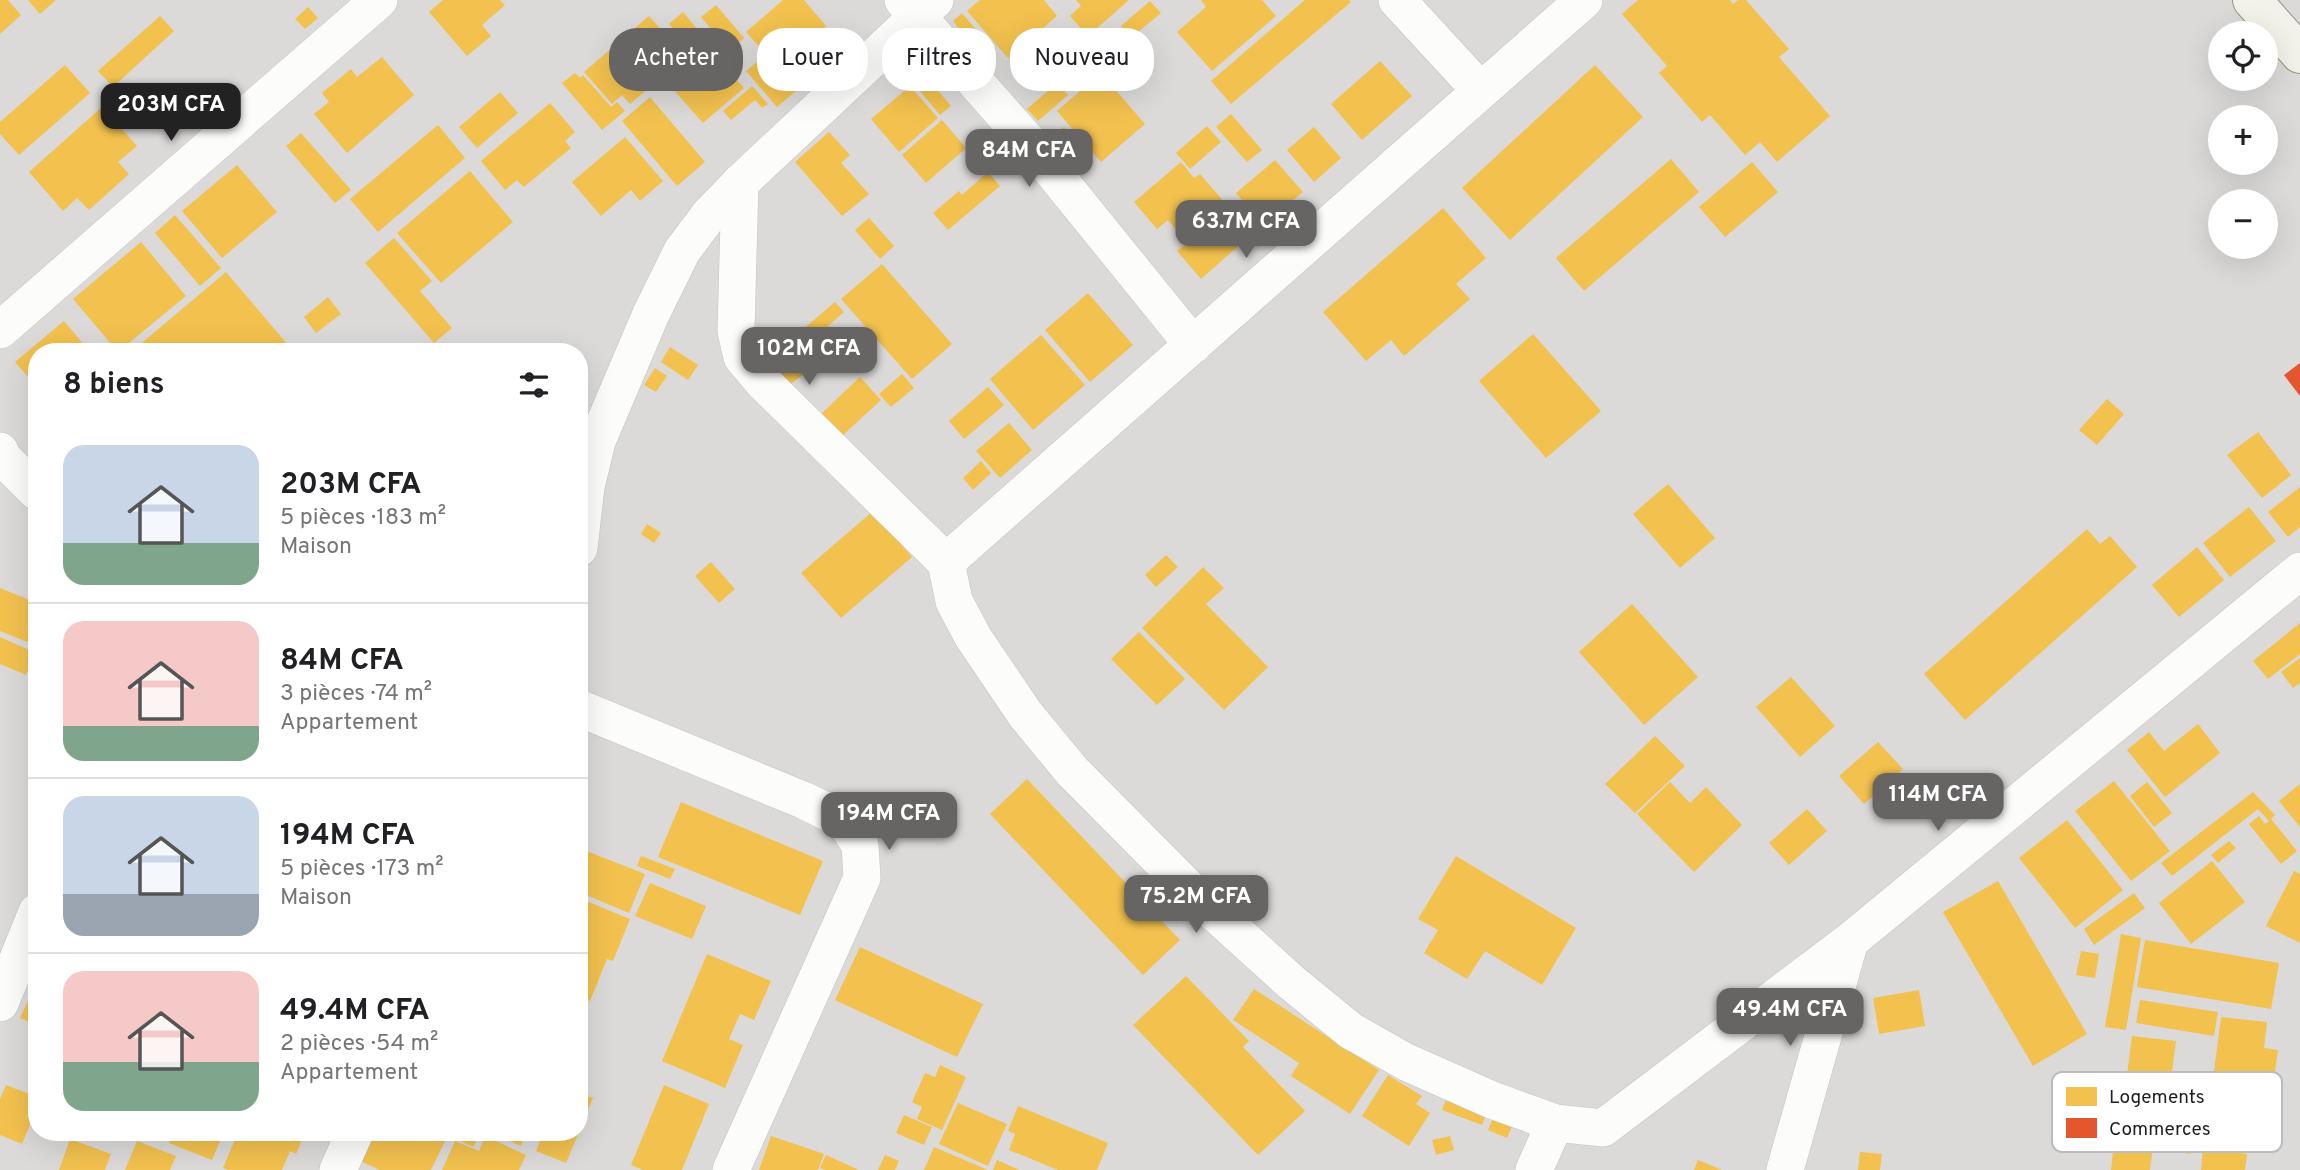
<!DOCTYPE html>
<html lang="fr">
<meta charset="utf-8">
<style>
:root{--surface:#fff;--page:#f2f2f2;--text:#202124;--muted:#757577;--line:#e0e0e0;--accent:#666564}
body{margin:0;font-family:Overpass,sans-serif;background:var(--page);color:var(--text);height:100vh;display:flex;flex-direction:column;font-size:26px;white-space:nowrap}
*{box-sizing:border-box;margin:0}
p{font-size:23px;color:var(--muted)}
.icon{flex:none;width:38px;height:38px;fill:none;stroke:currentColor;stroke-width:2;stroke-linecap:round;stroke-linejoin:round}
.map{position:relative;flex:1;overflow:hidden}
.details{position:absolute;left:28px;top:343px;width:560px;height:798px;display:flex;flex-direction:column;background:var(--surface);border-radius:28px;box-shadow:0 7px 28px #0002}
.details>*{flex:none}
.guide{position:absolute;left:609px;top:28px;width:665px;height:63px;display:flex;gap:14px}
.controls{position:absolute;left:2208px;top:21px;display:grid;gap:14px}
.controls a{display:grid;place-items:center;width:70px;height:70px;border-radius:50%;background:var(--surface);box-shadow:0 7px 28px #0002;font-size:35px}
.price{position:absolute;translate:-50% -60px;padding:0 16px;border-radius:14px;background:var(--accent);color:#fff;font-size:23px;line-height:46px;filter:drop-shadow(0 2px 4px #0008)}
.price::after{content:'';position:absolute;left:50%;top:42px;width:21px;height:16px;margin-left:-10px;background:inherit;clip-path:polygon(0 0,100% 0,50% 100%)}
.price.current{background:#222;color:#fff}
ul{padding:0;list-style:none}
li{display:flex;align-items:center;gap:21px;height:175px;padding:0 35px}
li+li{border-top:2px solid var(--line)}
li span{display:grid;place-items:center;flex:none;width:196px;height:140px;border-radius:21px;color:#555}
li>.icon{margin-inline-start:auto}
span .icon{width:84px;height:84px;fill:#fffc;stroke-width:1}
li b{font-size:30px}
h2{display:flex;justify-content:space-between;align-items:center;height:84px;padding:0 35px;font-size:30px}
.chip{padding:0 24px;border-radius:28px;background:var(--surface);box-shadow:0 7px 28px #0002;font-size:24px;line-height:63px}
.chip.current{background:var(--accent);color:#fff}
.map>svg:first-child{display:block}
.residential{fill:#dcdad9;fill-rule:evenodd}
.homes{fill:#f2c14e}
.shops{fill:#e4572e}
.lines{fill:none;stroke-linecap:round;stroke-linejoin:round}
.minor-casing{stroke:#c4c2c1;stroke-width:38}
.secondary-casing{stroke:#97947f;stroke-width:40}
.minor{stroke:#fcfcfb;stroke-width:37}
.secondary{stroke:#f3f2ea;stroke-width:38}
.key{fill:#fff;stroke:#bcbcbc;stroke-width:2}
.key-label{font-size:19px;fill:#1e1e1e}
</style>
<div class="map">
<svg width="2300" height="1170" viewBox="0 0 2300 1170">
<rect width="100%" height="100%" fill="#edeae7"/>
<!-- residential -->
<path class="residential" d="M0 0H2300V1170H0ZM2221 33H2266V79H2221ZM2221 117H2266V163H2221ZM2221 201H2266V247H2221ZM37 352H579V1132H37Z"/>
<!-- homes -->
<g class="homes">
<path d="M0 0H8L21 15 0 34Z"/>
<path d="M28 0H56L40 14Z"/>
<path d="M443 0H500L505 5 482 25 491 36 467 56 429 12Z"/>
<path d="M783 0H804L826 26 777 67 746 32Z"/>
<path d="M980 0H1044L1057 16 1008 58 967 11Z"/>
<path d="M1076 0H1129L1088 36 1070 16 1081 6Z"/>
<path d="M1201 0H1262L1276 16 1212 71 1177 32 1206 7Z"/>
<path d="M1305 0H1349L1351 2 1231 104 1211 81Z"/>
<path d="M1638 0H1730L1733 4 1738 0H1746L1789 49 1779 57 1830 116 1777 162 1760 142 1745 155 1710 115 1702 122 1659 73 1667 66 1622 14Z"/>
<path d="M1150 1 1161 13 1131 38 1121 26Z"/>
<path d="M716 5 744 38 730 51 701 17Z"/>
<path d="M308 7 318 18 305 29 295 19Z"/>
<path d="M683 12 709 43 696 54 669 24Z"/>
<path d="M962 13 979 33 969 41 953 21Z"/>
<path d="M160 16 174 31 113 87 98 71Z"/>
<path d="M649 16 677 48 647 73 656 82 630 104 622 95 612 104 584 72Z"/>
<path d="M713 52 744 88 703 123 671 87Z"/>
<path d="M382 57 414 95 347 153 314 114 329 102 322 93 351 69 357 77Z"/>
<path d="M763 57 785 82 799 71 808 81 777 107 746 71Z"/>
<path d="M1380 61 1412 96 1362 140 1331 104Z"/>
<path d="M65 65 90 93 19 155 0 134V122Z"/>
<path d="M1595 65 1643 117 1510 240 1462 188Z"/>
<path d="M575 73 580 78 583 75 611 107 617 102 625 111 602 130 562 83Z"/>
<path d="M1101 73 1145 124 1101 162 1057 111Z"/>
<path d="M924 74 951 106 940 115 913 83Z"/>
<path d="M1057 83 1068 95 1038 121 1027 109Z"/>
<path d="M752 86 768 104 762 108 755 100 731 120 723 111Z"/>
<path d="M910 86 938 118 899 152 871 119Z"/>
<path d="M500 92 518 113 477 148 459 127Z"/>
<path d="M650 97 705 162 677 186 622 121Z"/>
<path d="M125 98 134 110 121 122 110 111Z"/>
<path d="M550 103 575 132 565 141 571 148 524 187 517 180 505 190 481 161Z"/>
<path d="M102 107 137 146 118 162 129 174 89 210 77 198 63 211 29 172Z"/>
<path d="M1231 114 1262 150 1247 162 1216 127Z"/>
<path d="M942 120 966 148 926 183 902 155Z"/>
<path d="M438 125 465 158 378 232 350 199Z"/>
<path d="M1207 126 1221 142 1190 169 1176 153Z"/>
<path d="M1064 127 1094 162 1084 171 1053 136Z"/>
<path d="M1314 127 1341 158 1314 182 1287 150Z"/>
<path d="M829 132 850 155 841 163 869 194 842 216 795 162Z"/>
<path d="M301 133 351 190 335 203 286 146Z"/>
<path d="M625 137 663 181 640 201 631 190 601 216 572 182Z"/>
<path d="M1671 159 1699 192 1584 291 1556 258Z"/>
<path d="M1275 160 1303 192 1293 200 1301 209 1282 225 1274 216 1263 225 1236 193Z"/>
<path d="M1181 162 1194 178 1200 174 1252 234 1201 279 1177 251 1187 243 1168 220 1157 229 1134 202Z"/>
<path d="M1752 162 1778 192 1725 237 1699 207Z"/>
<path d="M237 165 277 212 222 258 182 211Z"/>
<path d="M470 171 513 222 441 283 397 233Z"/>
<path d="M988 172 1000 186 948 230 933 213 959 191 962 195Z"/>
<path d="M1443 208 1486 258 1456 284 1470 299 1404 356 1391 340 1366 361 1323 312Z"/>
<path d="M175 215 221 268 200 286 155 233Z"/>
<path d="M869 218 894 246 880 259 855 230Z"/>
<path d="M394 238 432 281 420 291 452 328 434 343 365 263Z"/>
<path d="M141 242 186 296 118 352 73 299Z"/>
<path d="M882 264 952 344 912 379 841 299Z"/>
<path d="M226 272 294 352H131Z"/>
<path d="M1088 293 1133 345 1090 382 1045 330Z"/>
<path d="M328 297 341 314 316 333 304 317Z"/>
<path d="M835 302 844 312 828 326 841 341 789 386 767 360Z"/>
<path d="M64 321 90 352H37V387L15 362Z"/>
<path d="M1533 334 1601 411 1546 458 1479 381Z"/>
<path d="M1041 335 1085 385 1033 430 990 379Z"/>
<path d="M670 347 698 365 688 380 661 362Z"/>
<path d="M655 368 667 376 656 392 644 385Z"/>
<path d="M902 374 914 388 891 407 879 394Z"/>
<path d="M860 377 881 400 842 436 821 414Z"/>
<path d="M988 387 1004 405 964 439 949 421Z"/>
<path d="M2107 399 2124 414 2097 445 2079 430Z"/>
<path d="M1009 423 1032 450 1000 478 976 451Z"/>
<path d="M2258 432 2291 475 2262 498 2227 455Z"/>
<path d="M981 461 991 473 973 490 963 478Z"/>
<path d="M1668 484 1715 538 1680 568 1633 514Z"/>
<path d="M2300 487V527L2288 537 2268 512Z"/>
<path d="M2249 507 2276 541 2230 577 2203 543Z"/>
<path d="M872 512 912 557 841 618 801 573Z"/>
<path d="M647 524 661 533 654 543 641 534Z"/>
<path d="M2087 529 2100 544 2110 536 2137 567 1965 720 1924 674Z"/>
<path d="M2197 547 2224 580 2179 617 2152 585Z"/>
<path d="M1166 555 1178 567 1156 587 1145 575Z"/>
<path d="M711 562 735 589 719 603 695 576Z"/>
<path d="M1203 567 1224 588 1206 604 1268 667 1224 710 1142 628Z"/>
<path d="M0 588 37 603V646L0 631Z"/>
<path d="M1632 604 1698 677 1644 725 1579 652Z"/>
<path d="M2300 623V654L2268 679 2253 661Z"/>
<path d="M1139 632 1185 679 1157 705 1111 659Z"/>
<path d="M0 637 36 653 26 675 0 664Z"/>
<path d="M2300 658V683L2293 688 2281 672Z"/>
<path d="M1791 677 1835 726 1800 757 1756 707Z"/>
<path d="M2198 724 2220 753 2165 797 2127 750 2149 732 2164 751Z"/>
<path d="M1655 736 1685 766 1635 813 1605 784Z"/>
<path d="M1878 742 1903 769 1864 804 1839 776Z"/>
<path d="M1027 779 1180 940 1143 975 990 814Z"/>
<path d="M2114 781 2170 851 2131 881 2075 811Z"/>
<path d="M1670 782 1690 803 1706 787 1742 825 1694 872 1637 814Z"/>
<path d="M2147 782 2172 813 2154 827 2130 796Z"/>
<path d="M2300 784V827L2279 801Z"/>
<path d="M2253 792 2275 815 2271 819 2297 851 2281 864 2249 824 2259 816 2265 824 2269 821 2258 809 2172 876 2161 863Z"/>
<path d="M681 802 823 861 800 915 658 857Z"/>
<path d="M1807 809 1827 831 1789 865 1769 843Z"/>
<path d="M2067 820 2123 890 2075 928 2019 858Z"/>
<path d="M2229 841 2236 848 2218 863 2211 855Z"/>
<path d="M579 848 645 874 629 913 579 892Z"/>
<path d="M641 856 675 869 670 879 637 866Z"/>
<path d="M1456 856 1576 928 1542 985 1485 951 1467 979 1424 953 1438 930 1418 919Z"/>
<path d="M2212 861 2245 902 2191 944 2159 903Z"/>
<path d="M2294 871 2300 874V943L2266 926Z"/>
<path d="M1998 881 2087 1034 2033 1066 1943 912Z"/>
<path d="M650 883 706 906 692 939 635 916Z"/>
<path d="M2134 893 2145 908 2094 945 2084 929Z"/>
<path d="M579 898 630 919 613 961 607 959 590 1001 579 996Z"/>
<path d="M2121 934 2141 938 2126 1030 2105 1027Z"/>
<path d="M2145 940 2279 963 2271 1009 2137 987Z"/>
<path d="M860 947 983 1004 957 1057 835 1000Z"/>
<path d="M2081 951 2099 954 2095 978 2076 975Z"/>
<path d="M707 954 771 981 754 1020 740 1014 729 1039 743 1045 725 1088 662 1061Z"/>
<path d="M1186 976 1249 1041 1243 1047 1305 1111 1258 1155 1133 1025Z"/>
<path d="M37 981V1025L20 1018Z"/>
<path d="M1254 989 1379 1070 1350 1114 1291 1076 1299 1063 1233 1020Z"/>
<path d="M1919 990 1925 1026 1879 1034 1873 998Z"/>
<path d="M2140 1000 2218 1012 2214 1036 2136 1023Z"/>
<path d="M2221 1017 2267 1022 2264 1048 2278 1050 2273 1086 2213 1079Z"/>
<path d="M2132 1036 2176 1041 2165 1126 2121 1121Z"/>
<path d="M940 1065 966 1077 942 1130 917 1119 922 1107 912 1102 925 1073 935 1077Z"/>
<path d="M1388 1075 1422 1096 1416 1104 1430 1113 1409 1146 1362 1116Z"/>
<path d="M6 1085 37 1097V1108L22 1144 0 1135V1099Z"/>
<path d="M664 1085 709 1104 682 1170H643L631 1165Z"/>
<path d="M579 1092 593 1098 579 1131Z"/>
<path d="M1448 1093 1488 1109 1482 1125 1442 1110Z"/>
<path d="M958 1103 1007 1124 988 1166 939 1144Z"/>
<path d="M1018 1106 1108 1143 1097 1170H1058L1009 1150 1015 1134 1008 1131Z"/>
<path d="M1495 1114 1514 1122 1507 1138 1488 1130Z"/>
<path d="M904 1115 932 1127 924 1145 896 1133Z"/>
<path d="M2169 1123 2227 1130 2225 1144 2193 1141 2191 1154 2165 1151Z"/>
<path d="M2116 1125 2155 1130 2150 1170H2111Z"/>
<path d="M173 1132H224L212 1160 169 1143Z"/>
<path d="M238 1132H275L273 1136 282 1140 285 1133 302 1140 296 1154 290 1151 282 1170H228L223 1168Z"/>
<path d="M372 1132H473L479 1135 473 1147 448 1135 431 1170H380L358 1160Z"/>
<path d="M490 1132H526L521 1146Z"/>
<path d="M544 1132H579L566 1163 536 1151Z"/>
<path d="M485 1136 526 1155 519 1170H442L455 1141 479 1151Z"/>
<path d="M771 1136 824 1154 818 1170H759Z"/>
<path d="M1450 1136 1454 1150 1436 1155 1432 1140Z"/>
<path d="M70 1139 111 1154 105 1170H59Z"/>
<path d="M137 1141 176 1156 170 1170H125Z"/>
<path d="M934 1147 988 1170H924Z"/>
<path d="M2203 1148 2247 1154 2245 1170H2201Z"/>
<path d="M1860 1152 1882 1154 1880 1170H1858Z"/>
<path d="M826 1155 859 1170H825L820 1168Z"/>
<path d="M885 1155 899 1161 895 1170H878Z"/>
<path d="M997 1160 1020 1170H993Z"/>
<path d="M1698 1160 1722 1170H1694Z"/>
</g>
<!-- shops -->
<path class="shops" d="M2300 363V396L2284 375Z"/>
<g class="lines">
<!-- minor casing -->
<g class="minor-casing">
<g id="minor">
<path d="M903 0 1031 145 1193 345"/>
<path d="M1397 0 1480 90"/>
<path d="M740 183 736 331 742 357 763 382 946 562 954 601 973 637 1025 714 1072 771 1194 894 1291 982 1351 1031 1406 1062 1492 1100 1555 1123 1603 1128 1850 941 2300 571"/>
<path d="M0 330 379 0"/>
<path d="M0 451 2 457 37 492"/>
<path d="M579 548 586 487 597 441 651 314 682 251 709 215 740 183 935 0"/>
<path d="M946 562 1584 0"/>
<path d="M579 708 803 800 844 820 860 845 862 878 731 1170"/>
<path d="M0 1003 37 912"/>
<path d="M338 1170 355 1132"/>
<path d="M1534 1170 1555 1123"/>
<path d="M1785 1170 1850 941"/>
</g>
</g>
<!-- secondary casing -->
<g class="secondary-casing">
<path id="secondary" d="M2252 0 2300 54"/>
</g>
<!-- minor -->
<use href="#minor" class="minor"/>
<!-- secondary -->
<use href="#secondary" class="secondary"/>
</g>
<!-- legend -->
<rect x="2052" y="1072" width="230" height="80" rx="10" class="key"/>
<rect x="2066" y="1087" width="31" height="19" fill="#f2c14e"/>
<rect x="2066" y="1118" width="31" height="20" fill="#e4572e"/>
<g class="key-label">
<text x="2109" y="1103">Logements</text>
<text x="2109" y="1135">Commerces</text>
</g>
</svg>
<div class="controls">
<a><svg class="icon" aria-label="locate" viewBox="0 0 24 24"><circle cx="12" cy="12" r="6"/><path d="M12 2v4M12 18v4M2 12h4M18 12h4"/></svg></a>
<a>+</a>
<a>−</a>
</div>
<b class="price current" style="left:171px;top:143px">203M CFA</b>
<b class="price" style="left:1029px;top:189px">84M CFA</b>
<b class="price" style="left:1246px;top:260px">63.7M CFA</b>
<b class="price" style="left:809px;top:387px">102M CFA</b>
<b class="price" style="left:1938px;top:833px">114M CFA</b>
<b class="price" style="left:889px;top:852px">194M CFA</b>
<b class="price" style="left:1196px;top:935px">75.2M CFA</b>
<b class="price" style="left:1790px;top:1048px">49.4M CFA</b>
<div class="guide">
<a class="chip current">Acheter</a>
<a class="chip">Louer</a>
<a class="chip">Filtres</a>
<a class="chip">Nouveau</a>
</div>
<section class="details">
<h2>8 biens<svg class="icon" aria-label="filters" viewBox="0 0 24 24"><path d="M4 7h16M4 17h16"/><circle cx="9" cy="7" r="2"/><circle cx="15" cy="17" r="2"/></svg></h2>
<ul>
<li><span style="background:linear-gradient(#c9d6e8 70%,#7fa58c 0)"><svg class="icon" aria-label="home" viewBox="0 0 24 24"><path d="M3 11l9-7 9 7M6 9v11h12V9"/></svg></span><div><b>203M CFA</b><p>5 pièces · 183 m²</p><p>Maison</p></div></li>
<li><span style="background:linear-gradient(#f6c9c9 75%,#7fa58c 0)"><svg class="icon" aria-label="home" viewBox="0 0 24 24"><path d="M3 11l9-7 9 7M6 9v11h12V9"/></svg></span><div><b>84M CFA</b><p>3 pièces · 74 m²</p><p>Appartement</p></div></li>
<li><span style="background:linear-gradient(#c9d6e8 70%,#9aa5b1 0)"><svg class="icon" aria-label="home" viewBox="0 0 24 24"><path d="M3 11l9-7 9 7M6 9v11h12V9"/></svg></span><div><b>194M CFA</b><p>5 pièces · 173 m²</p><p>Maison</p></div></li>
<li><span style="background:linear-gradient(#f6c9c9 65%,#7fa58c 0)"><svg class="icon" aria-label="home" viewBox="0 0 24 24"><path d="M3 11l9-7 9 7M6 9v11h12V9"/></svg></span><div><b>49.4M CFA</b><p>2 pièces · 54 m²</p><p>Appartement</p></div></li>
</ul>
</section>
</div>
